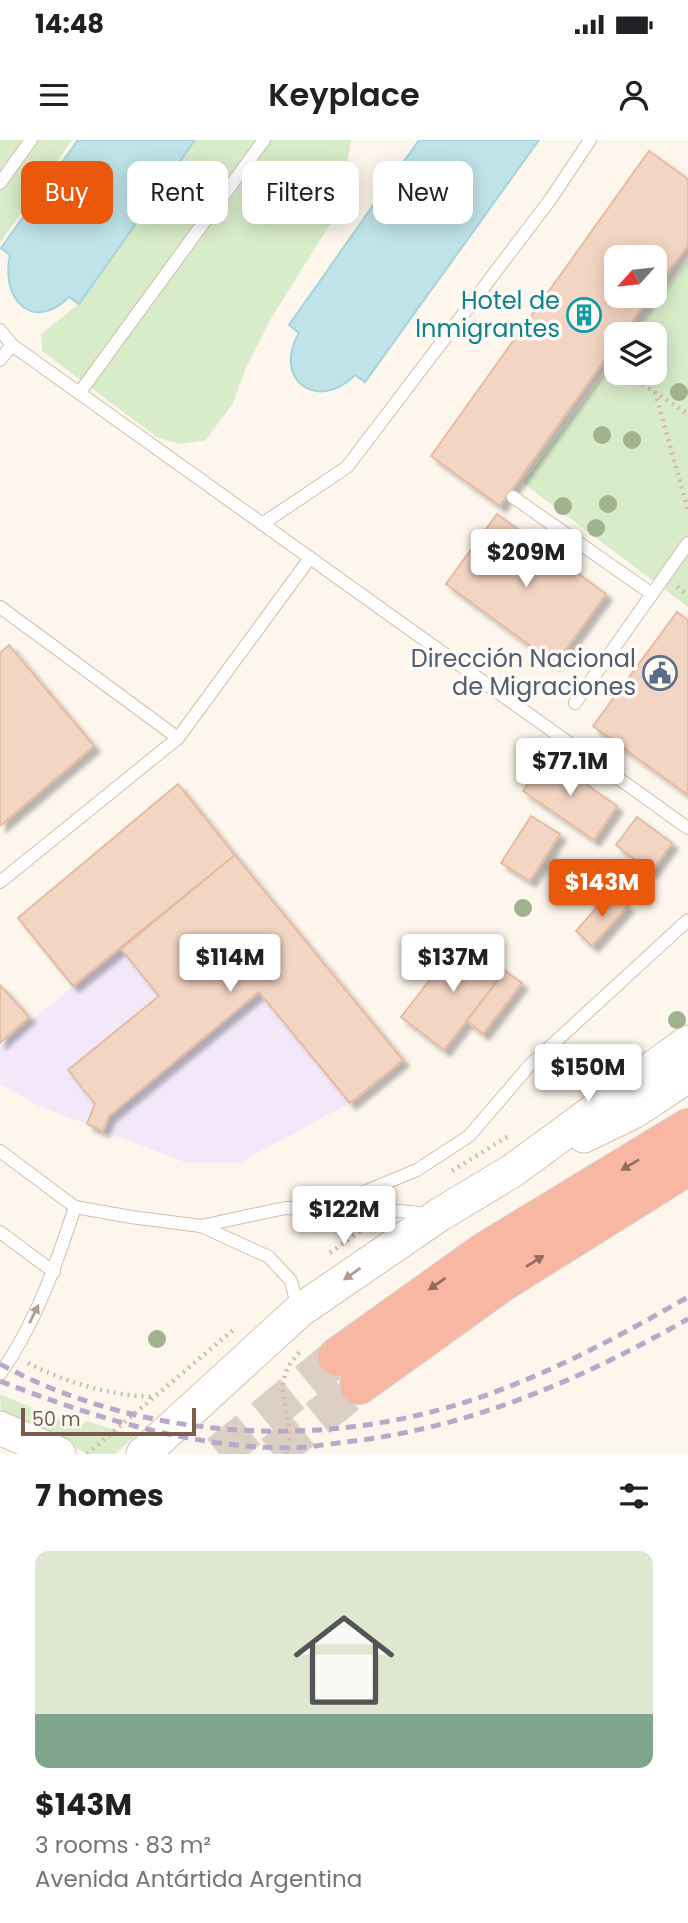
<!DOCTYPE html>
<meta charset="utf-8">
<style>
:root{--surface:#fff;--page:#f6f6f6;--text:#202124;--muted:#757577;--accent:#ea580c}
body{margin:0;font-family:Poppins,sans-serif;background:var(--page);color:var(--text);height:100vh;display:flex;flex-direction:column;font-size:26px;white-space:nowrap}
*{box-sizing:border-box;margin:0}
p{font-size:23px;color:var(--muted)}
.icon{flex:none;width:38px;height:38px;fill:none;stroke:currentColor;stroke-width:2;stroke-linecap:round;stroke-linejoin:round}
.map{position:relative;height:1314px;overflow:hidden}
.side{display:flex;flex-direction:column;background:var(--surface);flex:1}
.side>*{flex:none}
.hud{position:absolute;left:21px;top:21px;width:648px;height:63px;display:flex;gap:14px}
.needle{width:46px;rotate:243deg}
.tools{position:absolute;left:604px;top:105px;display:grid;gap:14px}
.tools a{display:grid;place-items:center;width:63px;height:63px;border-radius:14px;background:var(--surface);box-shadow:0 4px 18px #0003;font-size:35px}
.scale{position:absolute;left:21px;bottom:18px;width:175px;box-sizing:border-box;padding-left:7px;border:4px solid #7a5c4d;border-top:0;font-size:19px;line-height:24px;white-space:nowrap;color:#7a5c4d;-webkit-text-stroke:5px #fffaf3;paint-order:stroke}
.price{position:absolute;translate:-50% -60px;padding:0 16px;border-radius:7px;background:#fff;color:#222;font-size:23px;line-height:46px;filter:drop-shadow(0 2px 4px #0008)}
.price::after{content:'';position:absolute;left:50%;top:42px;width:21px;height:16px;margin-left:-10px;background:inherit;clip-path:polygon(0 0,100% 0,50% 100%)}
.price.current{background:var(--accent);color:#fff}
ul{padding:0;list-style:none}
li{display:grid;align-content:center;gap:14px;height:371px;padding:0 35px}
li span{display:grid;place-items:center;height:217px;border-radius:14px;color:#555}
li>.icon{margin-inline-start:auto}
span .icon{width:126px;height:126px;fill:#fffc;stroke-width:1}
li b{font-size:30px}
h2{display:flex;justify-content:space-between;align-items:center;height:84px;padding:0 35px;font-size:30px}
.chip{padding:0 24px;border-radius:14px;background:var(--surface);box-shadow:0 4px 18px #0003;font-size:24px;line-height:63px}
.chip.current{background:var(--accent);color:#fff}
.status{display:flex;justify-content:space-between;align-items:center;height:49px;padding:0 35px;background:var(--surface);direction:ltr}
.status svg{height:19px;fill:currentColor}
header{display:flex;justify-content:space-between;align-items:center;height:91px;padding:0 35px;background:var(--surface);font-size:32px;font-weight:600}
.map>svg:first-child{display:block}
.education{fill:#f3e8fa}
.green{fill:#d8ecc9}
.water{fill:#bfe3e8;stroke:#a5d3da;stroke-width:2}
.building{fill:#f3d5c3;stroke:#e6bba3;stroke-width:2;filter:url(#shadow)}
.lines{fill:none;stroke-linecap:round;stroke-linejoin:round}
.highway-tunnel{stroke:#dcd0c4;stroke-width:38;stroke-dasharray:38 19;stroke-linecap:butt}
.lane-casing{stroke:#d1beb0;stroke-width:14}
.secondary-casing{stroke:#d6c0b0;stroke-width:35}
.highway-casing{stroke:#dad1cd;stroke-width:40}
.path{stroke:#d9b8a5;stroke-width:4.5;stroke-dasharray:2 5;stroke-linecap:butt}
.lane{stroke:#fff;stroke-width:12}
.secondary{stroke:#fff;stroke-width:33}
.highway{stroke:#f7b7a3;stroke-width:38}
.rail{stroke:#b9a8c9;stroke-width:5;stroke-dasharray:10 7;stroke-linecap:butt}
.tree{fill:#a0b28e}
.oneway{fill:#936e5e}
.oneway2{fill:#af9d94}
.labels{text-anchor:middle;stroke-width:7;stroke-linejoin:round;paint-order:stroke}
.culture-label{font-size:24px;fill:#0d838f;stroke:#fffaf3;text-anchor:end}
.service-label{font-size:24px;fill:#4e5e75;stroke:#fffaf3;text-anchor:end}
</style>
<div class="status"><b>14:48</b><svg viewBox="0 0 49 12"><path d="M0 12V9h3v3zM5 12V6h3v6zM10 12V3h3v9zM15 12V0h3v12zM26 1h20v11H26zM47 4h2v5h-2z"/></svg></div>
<header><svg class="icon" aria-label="menu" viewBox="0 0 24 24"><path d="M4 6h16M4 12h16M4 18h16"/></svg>Keyplace<svg class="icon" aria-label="person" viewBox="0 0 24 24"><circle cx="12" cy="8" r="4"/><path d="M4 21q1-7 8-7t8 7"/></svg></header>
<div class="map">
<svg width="688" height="1314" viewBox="0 0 688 1314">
<defs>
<filter id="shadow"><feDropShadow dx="6" dy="6" stdDeviation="2" flood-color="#0004"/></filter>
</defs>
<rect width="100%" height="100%" fill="#fdf6ec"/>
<!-- education -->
<path class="education" d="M235 715 403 920 350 963 239 1023H187L37 965 0 944V906Z"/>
<!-- green -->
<g class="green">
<path d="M0 0H72L0 103Z"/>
<path d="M195 0H351L340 68 272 177 247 225 233 263 206 300 181 304 158 298 42 211 41 194 79 164Z"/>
<path d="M688 121V467L523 343 616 218V233H654V194H633Z"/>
<path d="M0 1254 79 1288 86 1281 135 1296 115 1314H88L1 1272Z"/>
</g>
<!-- water -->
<g class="water">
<path d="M78 0H195L79 164 69 157C33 193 0 159 10 115L1 108Z"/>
<path d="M419 0H539L365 242 355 235C317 273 272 239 299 193L289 185Z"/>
</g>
<!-- building -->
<g class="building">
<path d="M649 11 688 39V105L654 151V117H616V156H651L623 194H616V204L500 366 431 316Z"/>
<path d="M497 374 606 454 555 524 446 444Z"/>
<path d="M677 472 688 480V655L593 586Z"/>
<path d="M9 505 94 606 0 686V513Z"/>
<path d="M547 617 617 666 594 700 523 651Z"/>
<path d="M178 644 235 715 73 846 18 778Z"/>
<path d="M531 676 560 694 530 741 501 723Z"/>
<path d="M637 677 672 703 651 732 616 705Z"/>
<path d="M235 715 403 920 350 963 259 852 109 976 103 991 87 984 95 964 68 930 159 856 121 809Z"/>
<path d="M610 752 628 766 592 806 576 791Z"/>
<path d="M463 797 505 831 444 910 401 877Z"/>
<path d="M505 831 522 843 483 894 467 881Z"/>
<path d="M0 845 29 877 0 903Z"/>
</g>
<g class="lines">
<!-- highway-tunnel -->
<g class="highway-tunnel">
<path d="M219 1314 337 1217"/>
<path d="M273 1314 359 1245"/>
</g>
<!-- lane casing -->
<g class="lane-casing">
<g id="lane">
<path d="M0 43 31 0"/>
<path d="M0 190 12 205 688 688"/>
<path d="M0 220 12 205"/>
<path d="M80 252 264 0"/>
<path d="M513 357 652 454"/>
<path d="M262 384 347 327 550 60 590 0"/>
<path d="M0 467 178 598"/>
<path d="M575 563 688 403"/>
<path d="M0 742 178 598 310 418"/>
<path d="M0 1011 75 1067 131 1077 201 1086 285 1068 389 1070 429 1074"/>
<path d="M323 1069 417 1030 469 996 529 926 688 780"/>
<path d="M201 1086 269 1117 291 1141 298 1169"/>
<path d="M0 1092 54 1132"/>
<path d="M0 1234C36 1183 56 1125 75 1067"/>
</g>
</g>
<!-- secondary casing -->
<g class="secondary-casing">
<g id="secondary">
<path d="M584 996 635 971 688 936"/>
<path d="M0 1288 59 1314"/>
<path d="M143 1314 299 1171 439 1075 512 1031 688 902"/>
</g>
</g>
<!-- highway casing -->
<g class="highway-casing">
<g id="highway">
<path d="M337 1217 484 1112 688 988"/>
<path d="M359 1245 501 1143 688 1026"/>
</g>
</g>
<!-- path -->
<g class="path">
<path d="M605 220 616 227"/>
<path d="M625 233 688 274"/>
<path d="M655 252 688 370"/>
<path d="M677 447 688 455"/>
<path d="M452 1031 510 995"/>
<path d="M330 1113 366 1087"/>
<path d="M28 1223C67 1243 109 1255 153 1257"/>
<path d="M87 1314 233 1190"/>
<path d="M286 1314C300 1276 262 1247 302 1210"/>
</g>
<!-- lane -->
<use href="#lane" class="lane"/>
<!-- secondary -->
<use href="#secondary" class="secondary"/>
<!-- highway -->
<use href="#highway" class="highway"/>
<!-- rail -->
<g class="rail">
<path d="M0 1224C127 1293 288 1308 427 1273 520 1250 606 1204 688 1157"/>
<path d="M0 1241C92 1277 188 1307 288 1308 307 1308 327 1304 346 1302 470 1288 580 1240 688 1179"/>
</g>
</g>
<!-- trees -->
<g class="tree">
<circle cx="679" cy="252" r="9"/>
<circle cx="602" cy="295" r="9"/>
<circle cx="632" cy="300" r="9"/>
<circle cx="608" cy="364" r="9"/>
<circle cx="563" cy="366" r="9"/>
<circle cx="596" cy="388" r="9"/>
<circle cx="563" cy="732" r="9"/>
<circle cx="523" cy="768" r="9"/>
<circle cx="677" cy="880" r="9"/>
<circle cx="157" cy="1199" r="9"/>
</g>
<!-- one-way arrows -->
<defs><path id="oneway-solid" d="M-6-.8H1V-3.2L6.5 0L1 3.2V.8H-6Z" transform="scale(1.75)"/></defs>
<g class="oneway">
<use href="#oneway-solid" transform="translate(630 1025) rotate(149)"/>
<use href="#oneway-solid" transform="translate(535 1121) rotate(-32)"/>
<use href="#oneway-solid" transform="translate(437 1144) rotate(145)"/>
</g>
<g class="oneway2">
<use href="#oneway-solid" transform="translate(352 1134) rotate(145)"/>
<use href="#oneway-solid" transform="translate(34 1174) rotate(-64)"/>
</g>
<!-- icons -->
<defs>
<g id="building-ring" transform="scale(1.75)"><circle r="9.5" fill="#fffaf3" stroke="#0f9aa8" stroke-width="1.5"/><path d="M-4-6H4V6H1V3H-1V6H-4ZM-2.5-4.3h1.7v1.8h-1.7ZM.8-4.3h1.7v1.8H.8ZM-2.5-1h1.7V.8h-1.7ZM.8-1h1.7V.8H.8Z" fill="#0f9aa8"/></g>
<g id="civic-ring" transform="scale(1.75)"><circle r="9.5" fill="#fffaf3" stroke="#5c6f8a" stroke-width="1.5"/><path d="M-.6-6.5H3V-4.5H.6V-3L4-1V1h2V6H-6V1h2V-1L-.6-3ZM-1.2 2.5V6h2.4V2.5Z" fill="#5c6f8a"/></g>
</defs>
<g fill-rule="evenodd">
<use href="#building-ring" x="584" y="175"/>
<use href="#civic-ring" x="660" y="533"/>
</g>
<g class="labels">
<!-- culture labels -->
<g class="culture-label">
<text x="560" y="169">Hotel de<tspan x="560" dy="28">Inmigrantes</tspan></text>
</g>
<!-- service labels -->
<g class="service-label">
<text x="636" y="527">Dirección Nacional<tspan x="636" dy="28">de Migraciones</tspan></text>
</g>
</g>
</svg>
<div class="tools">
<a><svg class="needle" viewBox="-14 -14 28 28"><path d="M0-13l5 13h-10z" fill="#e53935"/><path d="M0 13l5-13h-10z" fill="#757577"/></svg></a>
<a><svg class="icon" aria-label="layers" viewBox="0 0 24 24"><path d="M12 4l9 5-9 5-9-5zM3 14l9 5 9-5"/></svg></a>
</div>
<div class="scale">50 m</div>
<b class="price" style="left:526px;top:449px">$209M</b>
<b class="price" style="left:570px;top:658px">$77.1M</b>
<b class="price current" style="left:602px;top:779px">$143M</b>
<b class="price" style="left:230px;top:854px">$114M</b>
<b class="price" style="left:453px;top:854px">$137M</b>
<b class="price" style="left:588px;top:964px">$150M</b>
<b class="price" style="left:344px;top:1106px">$122M</b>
<div class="hud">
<a class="chip current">Buy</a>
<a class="chip">Rent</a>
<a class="chip">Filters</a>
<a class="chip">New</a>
</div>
</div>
<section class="side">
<h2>7 homes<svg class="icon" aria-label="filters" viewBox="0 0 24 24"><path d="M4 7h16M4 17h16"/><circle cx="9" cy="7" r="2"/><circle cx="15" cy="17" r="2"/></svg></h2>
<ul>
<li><span style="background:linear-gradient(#dfe7d0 75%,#7fa58c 0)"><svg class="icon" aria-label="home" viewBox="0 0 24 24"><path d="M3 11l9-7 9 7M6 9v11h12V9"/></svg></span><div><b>$143M</b><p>3 rooms · 83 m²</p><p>Avenida Antártida Argentina</p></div></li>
</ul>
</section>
